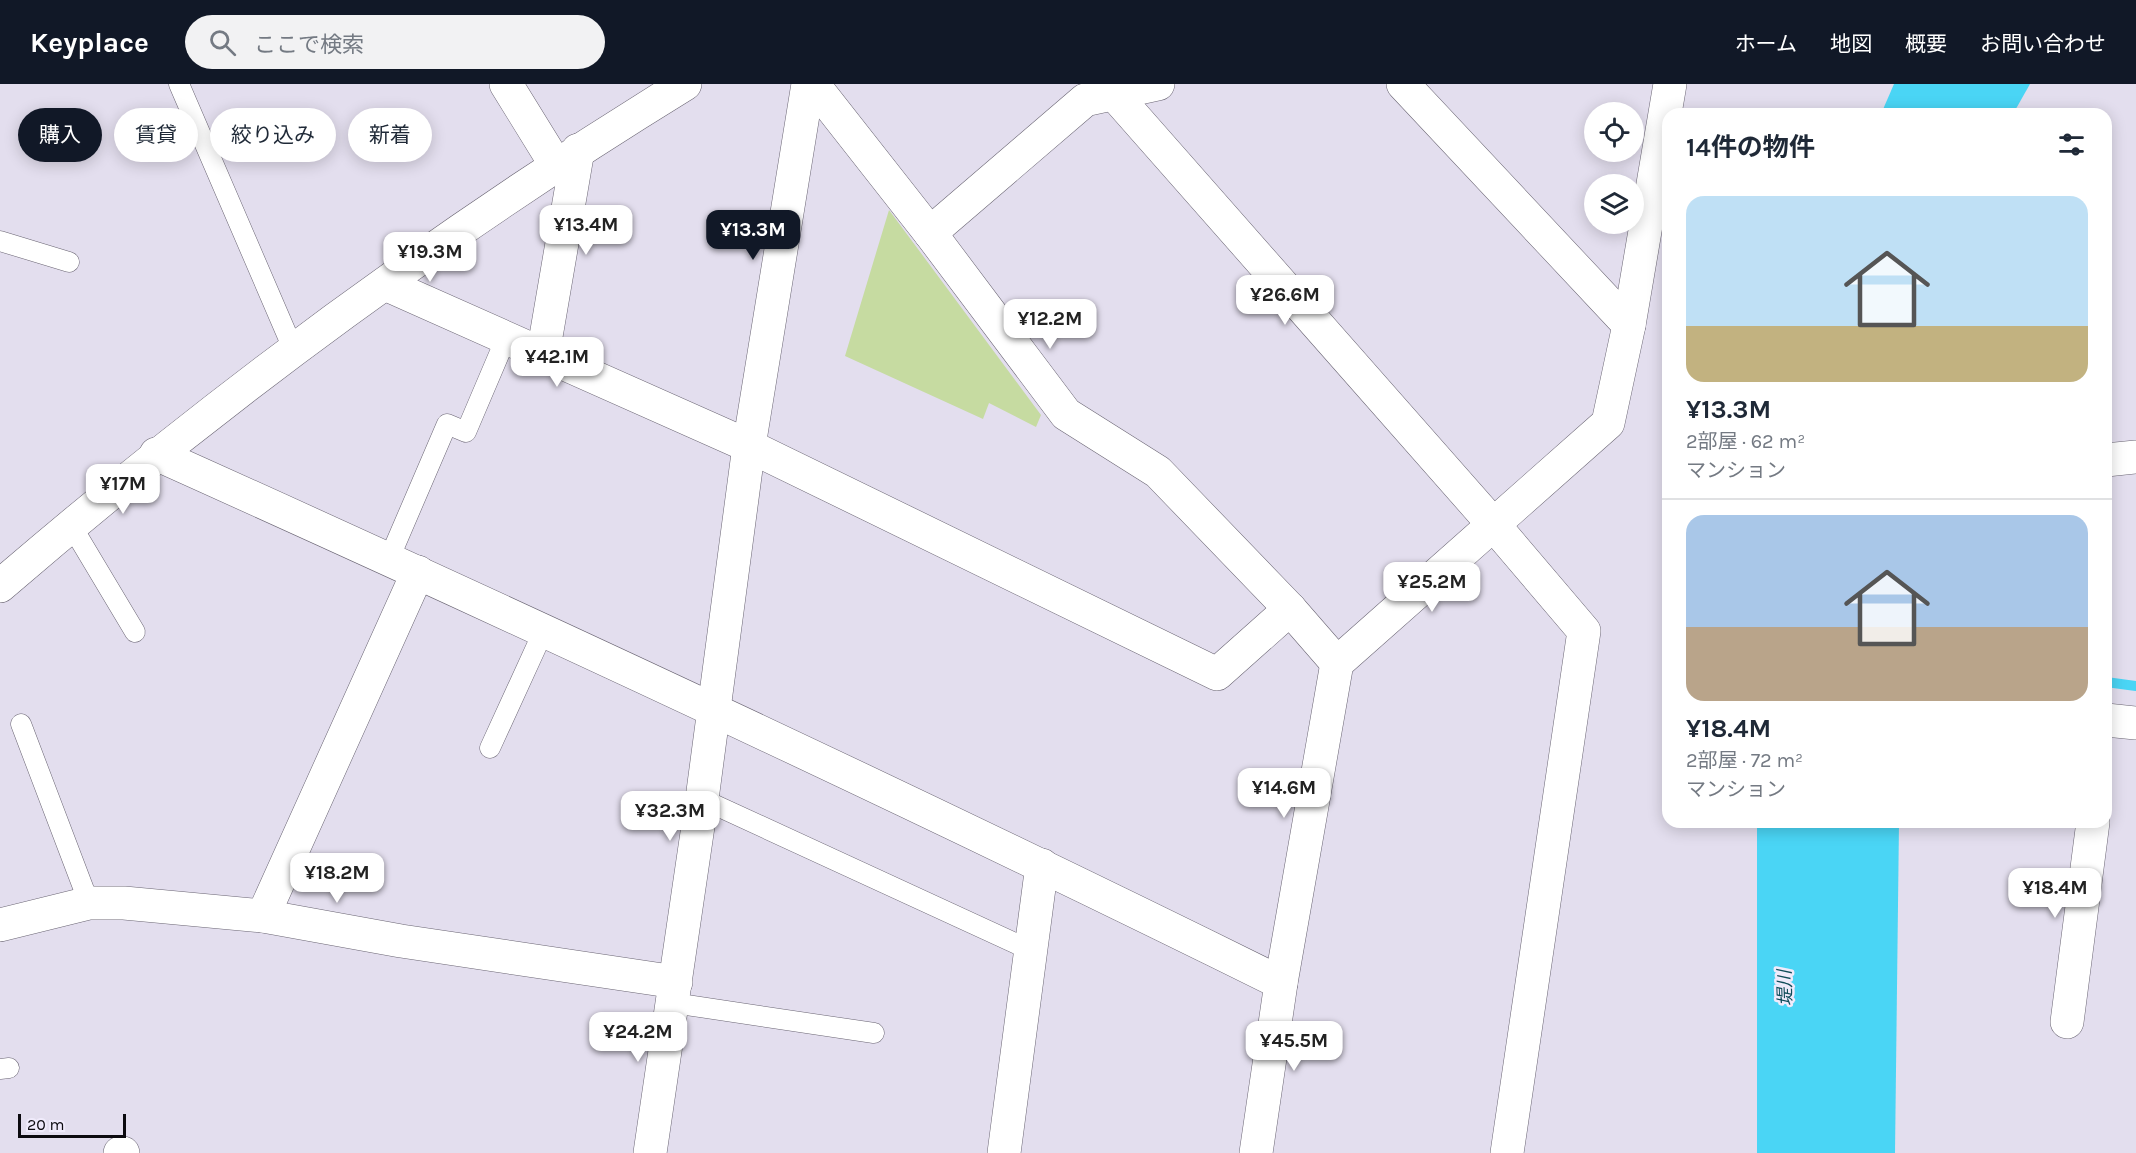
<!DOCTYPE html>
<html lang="ja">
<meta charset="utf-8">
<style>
:root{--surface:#fff;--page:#f2f2f3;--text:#1f2937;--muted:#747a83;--line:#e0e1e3;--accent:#111827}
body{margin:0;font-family:Karla,"Noto Sans JP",sans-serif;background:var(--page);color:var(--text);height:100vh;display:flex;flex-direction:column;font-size:22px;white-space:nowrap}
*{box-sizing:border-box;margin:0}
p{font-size:20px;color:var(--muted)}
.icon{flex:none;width:33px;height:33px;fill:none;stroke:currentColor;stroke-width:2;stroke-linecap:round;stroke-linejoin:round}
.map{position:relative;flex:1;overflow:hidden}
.details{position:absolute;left:1662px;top:24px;width:450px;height:720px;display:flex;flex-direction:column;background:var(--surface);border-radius:18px;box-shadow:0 3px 15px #0003}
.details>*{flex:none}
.guide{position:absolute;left:18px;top:24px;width:570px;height:54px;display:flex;gap:12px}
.buttons{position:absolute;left:1584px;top:18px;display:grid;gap:12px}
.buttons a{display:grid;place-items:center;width:60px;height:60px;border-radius:50%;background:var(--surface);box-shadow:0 3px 15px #0003;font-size:30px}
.scale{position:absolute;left:18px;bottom:15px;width:108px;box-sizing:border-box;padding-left:6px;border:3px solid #0c0a0f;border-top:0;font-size:16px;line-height:21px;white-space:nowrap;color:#0c0a0f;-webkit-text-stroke:4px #f0ebfb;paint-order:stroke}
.price{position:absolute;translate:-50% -51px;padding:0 14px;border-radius:12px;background:#fff;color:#222;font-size:20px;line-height:39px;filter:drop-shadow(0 2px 3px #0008)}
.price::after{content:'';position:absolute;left:50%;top:36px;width:18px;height:14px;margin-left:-9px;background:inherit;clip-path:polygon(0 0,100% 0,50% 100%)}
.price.selected{background:var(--accent);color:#fff}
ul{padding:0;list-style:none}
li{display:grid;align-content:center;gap:12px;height:318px;padding:0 24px}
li+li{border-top:2px solid var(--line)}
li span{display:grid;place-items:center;height:186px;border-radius:18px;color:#555}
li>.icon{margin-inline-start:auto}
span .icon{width:108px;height:108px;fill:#fffc;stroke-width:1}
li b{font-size:26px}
h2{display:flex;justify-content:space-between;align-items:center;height:72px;padding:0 24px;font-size:26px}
.chip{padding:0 21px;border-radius:27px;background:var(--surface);box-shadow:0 3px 15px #0003;font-size:21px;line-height:54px}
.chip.selected{background:var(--accent);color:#fff}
header{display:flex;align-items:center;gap:36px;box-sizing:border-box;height:84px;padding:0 30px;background:var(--accent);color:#fff}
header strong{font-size:28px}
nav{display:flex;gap:33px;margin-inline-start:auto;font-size:21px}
.search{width:420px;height:54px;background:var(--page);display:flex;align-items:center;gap:15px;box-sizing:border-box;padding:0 21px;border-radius:33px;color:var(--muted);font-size:22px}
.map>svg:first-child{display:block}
.green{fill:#c6dba1}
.water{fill:#4ad5f5}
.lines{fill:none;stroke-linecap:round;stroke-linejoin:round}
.stream{stroke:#4ad5f5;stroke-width:10}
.lane-casing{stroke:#6a6573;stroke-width:21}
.street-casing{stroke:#6a6573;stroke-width:34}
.lane{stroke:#fff;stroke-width:20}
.street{stroke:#fff;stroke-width:33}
.labels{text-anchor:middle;stroke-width:5;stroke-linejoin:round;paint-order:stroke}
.water-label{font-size:18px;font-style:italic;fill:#104c59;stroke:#f0ebfb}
</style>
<header>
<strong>Keyplace</strong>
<div class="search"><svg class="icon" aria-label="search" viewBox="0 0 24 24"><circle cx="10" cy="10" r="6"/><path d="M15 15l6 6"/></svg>ここで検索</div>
<nav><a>ホーム</a><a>地図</a><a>概要</a><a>お問い合わせ</a></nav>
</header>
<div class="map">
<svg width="2136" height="1069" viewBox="0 0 2136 1069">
<rect width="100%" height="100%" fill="#e3deee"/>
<!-- green -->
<path class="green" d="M889 126 1041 331 1036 343 989 319 983 335 845 272Z"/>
<!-- water -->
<g class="water">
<path d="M1894 0H2030L2013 30H1881Z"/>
<path d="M1757 738H1899L1895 1069H1757Z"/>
</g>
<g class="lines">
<!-- stream -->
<path class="stream" d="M2106 598 2136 602"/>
<!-- lane casing -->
<g class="lane-casing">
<g id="lane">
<path d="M179 0 294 267"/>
<path d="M0 157 69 178"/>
<path d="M71 441 135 548"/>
<path d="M389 475 447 340 466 348 506 254"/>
<path d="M21 640 89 819"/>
<path d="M490 664 544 546"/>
<path d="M702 715 1030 866"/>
<path d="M673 919 874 949"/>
<path d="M0 985 9 984"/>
</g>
</g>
<!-- street casing -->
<g class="street-casing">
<g id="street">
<path d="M506 0 556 81"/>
<path d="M813 0 930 149 1066 330 1158 388 1290 525 1337 579"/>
<path d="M1115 11 1493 440 1584 547 1507 1069"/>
<path d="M930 149 1085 16 1158 0"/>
<path d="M385 200 749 362 1217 590 1290 525"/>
<path d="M1629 241 1670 0"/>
<path d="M543 270 578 66"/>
<path d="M156 370C534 540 909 715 1281 899"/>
<path d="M2106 376 2136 373"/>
<path d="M0 502C215 317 444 148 685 0"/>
<path d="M2106 636 2136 639"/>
<path d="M263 832 418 488"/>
<path d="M0 841 89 819H124L263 832 401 857 676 898"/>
<path d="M2067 938 2093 738"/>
<path d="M120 1069H123"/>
<path d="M650 1069 702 715 749 362 808 0"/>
<path d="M1004 1069 1042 781"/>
<path d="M1256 1069 1281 899 1337 579 1608 339 1629 241 1403 0"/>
</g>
</g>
<!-- lane -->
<use href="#lane" class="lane"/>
<!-- street -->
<use href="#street" class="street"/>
</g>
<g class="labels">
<!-- water labels -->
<g class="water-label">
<text transform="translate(1785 904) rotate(-92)" y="6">堤川</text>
</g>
</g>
</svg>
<div class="buttons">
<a><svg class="icon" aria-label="locate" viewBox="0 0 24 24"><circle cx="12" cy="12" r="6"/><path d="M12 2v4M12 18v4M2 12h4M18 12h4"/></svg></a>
<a><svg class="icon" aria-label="layers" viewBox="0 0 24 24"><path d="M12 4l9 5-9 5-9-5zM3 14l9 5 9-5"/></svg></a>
</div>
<div class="scale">20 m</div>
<b class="price" style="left:586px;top:172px">¥13.4M</b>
<b class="price selected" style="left:753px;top:177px">¥13.3M</b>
<b class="price" style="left:430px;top:199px">¥19.3M</b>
<b class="price" style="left:1285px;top:242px">¥26.6M</b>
<b class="price" style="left:1050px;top:266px">¥12.2M</b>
<b class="price" style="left:557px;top:304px">¥42.1M</b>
<b class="price" style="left:123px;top:431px">¥17M</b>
<b class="price" style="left:1432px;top:529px">¥25.2M</b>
<b class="price" style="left:1284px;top:735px">¥14.6M</b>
<b class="price" style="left:670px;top:758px">¥32.3M</b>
<b class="price" style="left:337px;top:820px">¥18.2M</b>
<b class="price" style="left:2055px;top:835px">¥18.4M</b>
<b class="price" style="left:638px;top:979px">¥24.2M</b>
<b class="price" style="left:1294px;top:988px">¥45.5M</b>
<div class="guide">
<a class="chip selected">購入</a>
<a class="chip">賃貸</a>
<a class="chip">絞り込み</a>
<a class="chip">新着</a>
</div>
<section class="details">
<h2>14件の物件<svg class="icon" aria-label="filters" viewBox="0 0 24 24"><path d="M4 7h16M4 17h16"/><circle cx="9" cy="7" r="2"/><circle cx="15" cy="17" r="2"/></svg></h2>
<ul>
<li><span style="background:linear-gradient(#bfe0f5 70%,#c2b280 0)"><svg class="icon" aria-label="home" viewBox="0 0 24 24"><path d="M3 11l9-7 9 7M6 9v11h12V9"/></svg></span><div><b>¥13.3M</b><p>2部屋 · 62 m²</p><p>マンション</p></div></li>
<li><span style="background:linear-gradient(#a9c7e8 60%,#b9a48a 0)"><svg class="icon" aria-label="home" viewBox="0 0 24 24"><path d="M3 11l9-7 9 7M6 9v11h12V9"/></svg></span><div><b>¥18.4M</b><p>2部屋 · 72 m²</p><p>マンション</p></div></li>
</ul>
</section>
</div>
